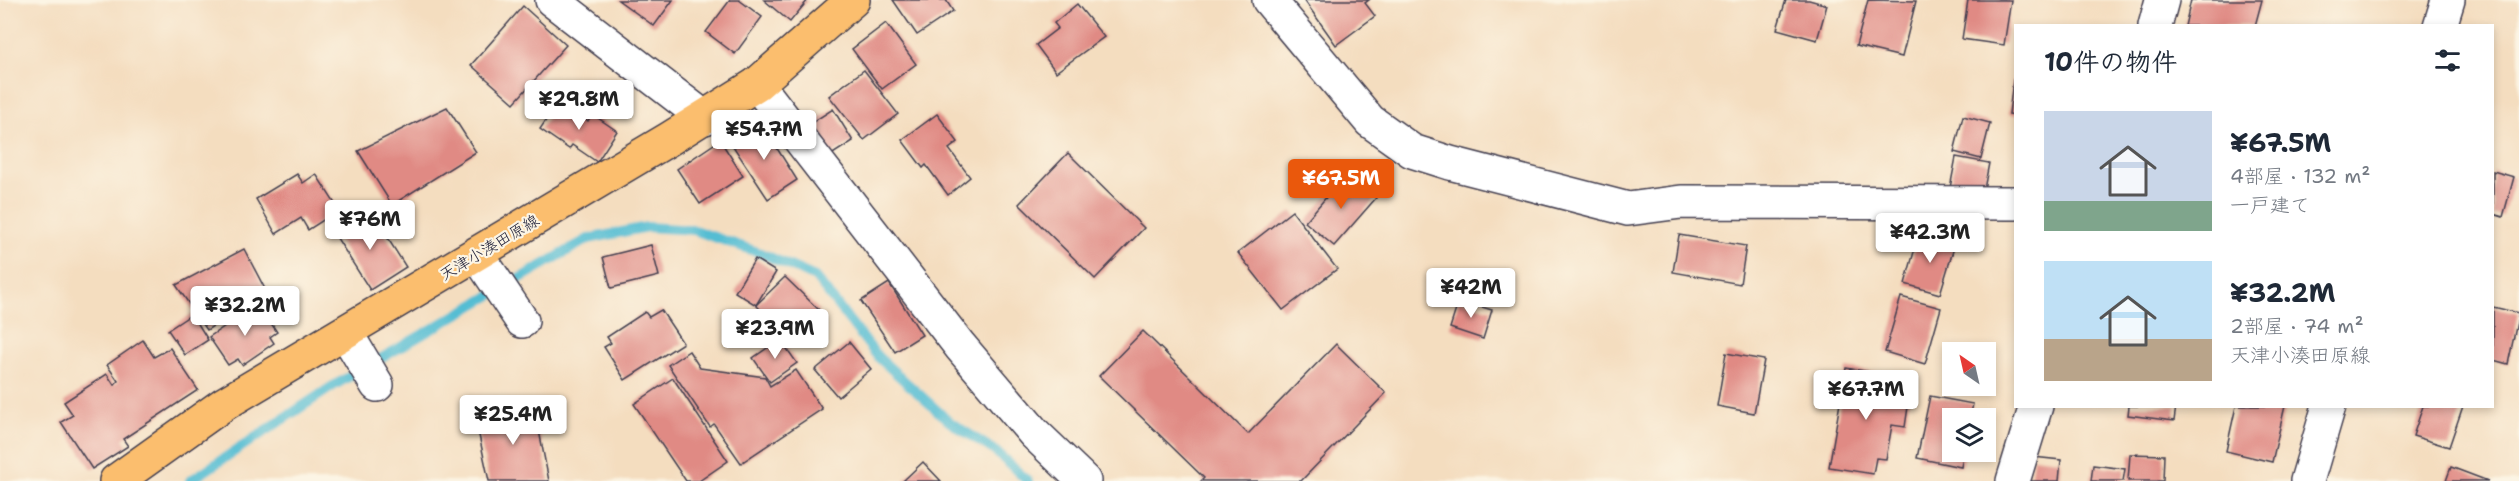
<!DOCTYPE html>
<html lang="ja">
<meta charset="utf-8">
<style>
:root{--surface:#fff;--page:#f2f2f3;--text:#1f2937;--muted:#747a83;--accent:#ea580c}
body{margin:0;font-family:"Shantell Sans","Klee One",sans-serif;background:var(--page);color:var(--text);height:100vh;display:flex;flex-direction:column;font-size:22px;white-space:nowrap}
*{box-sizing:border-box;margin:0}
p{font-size:20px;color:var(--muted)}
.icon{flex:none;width:33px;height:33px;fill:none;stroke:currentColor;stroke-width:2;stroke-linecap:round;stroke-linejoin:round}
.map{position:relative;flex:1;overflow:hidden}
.panel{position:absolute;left:2014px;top:24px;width:480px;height:384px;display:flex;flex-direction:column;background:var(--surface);border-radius:0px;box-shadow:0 3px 9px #0003}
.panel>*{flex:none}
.needle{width:39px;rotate:326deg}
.fabs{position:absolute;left:1942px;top:342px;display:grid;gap:12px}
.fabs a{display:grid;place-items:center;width:54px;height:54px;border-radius:0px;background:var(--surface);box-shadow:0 3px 9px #0003;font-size:30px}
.price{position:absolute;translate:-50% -51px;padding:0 14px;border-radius:6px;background:#fff;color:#222;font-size:20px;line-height:39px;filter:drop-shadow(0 2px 3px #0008)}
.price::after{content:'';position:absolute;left:50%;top:36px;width:18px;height:14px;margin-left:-9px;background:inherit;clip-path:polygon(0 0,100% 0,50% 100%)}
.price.on{background:var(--accent);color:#fff}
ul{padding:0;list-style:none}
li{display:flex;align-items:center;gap:18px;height:150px;padding:0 30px}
li span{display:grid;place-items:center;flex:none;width:168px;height:120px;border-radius:0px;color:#555}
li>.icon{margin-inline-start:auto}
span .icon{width:72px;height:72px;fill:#fffc;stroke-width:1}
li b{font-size:26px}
h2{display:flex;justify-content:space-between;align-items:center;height:72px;padding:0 30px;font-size:26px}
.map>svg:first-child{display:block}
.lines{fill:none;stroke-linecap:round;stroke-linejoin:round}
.stream{stroke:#55bdd3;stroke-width:10}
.building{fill:#e08a84}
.minor-casing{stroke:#423e4f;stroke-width:36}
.major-casing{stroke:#423e4f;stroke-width:36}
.minor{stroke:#fff;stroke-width:33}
.major{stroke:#fbbe6e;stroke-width:33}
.labels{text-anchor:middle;stroke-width:4.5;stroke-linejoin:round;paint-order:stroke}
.street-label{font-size:16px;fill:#22223b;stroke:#fcf5e5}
</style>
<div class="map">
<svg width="2519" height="481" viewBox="0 0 2519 481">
<rect width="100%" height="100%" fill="#fcf5e5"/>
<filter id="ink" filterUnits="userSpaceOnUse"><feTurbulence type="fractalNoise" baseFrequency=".0167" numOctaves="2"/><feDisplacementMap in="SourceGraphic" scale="12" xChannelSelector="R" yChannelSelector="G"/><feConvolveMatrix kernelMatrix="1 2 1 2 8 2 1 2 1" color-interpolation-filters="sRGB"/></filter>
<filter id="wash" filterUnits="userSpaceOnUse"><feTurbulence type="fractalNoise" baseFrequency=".008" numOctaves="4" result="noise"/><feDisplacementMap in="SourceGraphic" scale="24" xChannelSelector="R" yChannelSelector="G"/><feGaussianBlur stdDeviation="1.35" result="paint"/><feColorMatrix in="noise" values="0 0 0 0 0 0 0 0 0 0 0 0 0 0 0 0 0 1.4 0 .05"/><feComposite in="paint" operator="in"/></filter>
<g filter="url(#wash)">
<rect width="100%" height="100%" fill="#f4ddbf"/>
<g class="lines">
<!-- stream -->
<path class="stream" d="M190 481 333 386 588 239 647 227 694 230 763 254 815 277 878 357 950 422 995 451 1028 481"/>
</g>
<g id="blocks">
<!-- building -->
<g class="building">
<path d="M618 0H673L654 26Z"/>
<path d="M730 0H739L762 17 735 54 706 32Z"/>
<path d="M764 0H808L790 22Z"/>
<path d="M893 0H946L953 11 917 35Z"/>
<path d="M1304 0H1369L1365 3 1375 16 1336 45Z"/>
<path d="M1786 0H1809L1827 5 1817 40 1777 29Z"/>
<path d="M1868 0 1916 1 1902 57 1856 46Z"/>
<path d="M1968 0H2011L2004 45 1962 39Z"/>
<path d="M2191 0H2262L2255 26H2185Z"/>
<path d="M1077 4 1104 37 1056 72 1036 45 1058 28 1054 23Z"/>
<path d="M523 6 566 45 514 103 471 65Z"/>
<path d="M886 23 916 64 882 89 852 49Z"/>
<path d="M864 70 898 114 864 140 829 96Z"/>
<path d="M2013 80H2016V115L2009 114Z"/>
<path d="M559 101 588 121 592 114 617 131 597 162 572 145 569 149 540 129Z"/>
<path d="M447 107 476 152 392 205 358 151Z"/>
<path d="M833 109 853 141 825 159 805 127Z"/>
<path d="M937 114 958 142 949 149 970 177 948 195 926 165 923 168 902 140Z"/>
<path d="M1963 116 1990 123 1981 159 1954 152Z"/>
<path d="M761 123 797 180 768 199 731 143Z"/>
<path d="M720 140 743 176 700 204 677 169Z"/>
<path d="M1068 153 1144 228 1095 279 1019 204Z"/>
<path d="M1956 157 1989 163 1982 200 1949 193Z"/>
<path d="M2493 171 2514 177 2503 217 2493 214Z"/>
<path d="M1347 173 1376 198 1334 246 1305 222Z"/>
<path d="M297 174 303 183 316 174 339 210 308 230 301 218 276 234 256 199Z"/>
<path d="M1292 211 1337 269 1283 310 1238 253Z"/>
<path d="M371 212 406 267 370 290 335 235Z"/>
<path d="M1919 234 1955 244 1940 294 1905 284Z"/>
<path d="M1679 235 1746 246 1740 284 1673 272Z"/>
<path d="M651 245 659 276 611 288 603 257Z"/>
<path d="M244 249 266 291 207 330 176 285Z"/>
<path d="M755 259 776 272 756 305 735 292Z"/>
<path d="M785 277 819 310 790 339 756 305Z"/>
<path d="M889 283 922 335 895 352 861 301Z"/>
<path d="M1901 297 1941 308 1925 364 1885 352Z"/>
<path d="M1459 300 1492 310 1483 339 1450 328Z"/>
<path d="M258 304 277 332 270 337 274 343 242 365 238 359 228 365 209 337Z"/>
<path d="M2493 307 2519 313 2508 364 2493 360Z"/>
<path d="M661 310 683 343 625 380 604 347 611 343 607 337 645 312 649 317Z"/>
<path d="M192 314 208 340 185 355 168 330Z"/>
<path d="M1143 331 1248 434 1336 344 1386 393 1301 481H1201L1204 478 1099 376Z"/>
<path d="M780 339 797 363 770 382 753 358Z"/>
<path d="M143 340 154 357 170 348 198 390 123 439 128 446 92 469 61 422 73 415 64 402 107 374 114 385 118 381 107 365Z"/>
<path d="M849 342 871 369 838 397 815 370Z"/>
<path d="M689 351 700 368 765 377 770 386 796 370 822 409 741 463 714 424 710 427 668 365Z"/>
<path d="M1726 353 1764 360 1754 413 1717 406Z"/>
<path d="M1846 368 1890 375 1887 389 1910 393 1905 427 1892 425 1886 459 1876 458 1873 474 1829 467Z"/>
<path d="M673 378 728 461 699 481H686L634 404Z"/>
<path d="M1930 396 1973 404 1970 418H1953V452H1964L1961 467 1917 458Z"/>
<path d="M534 405 549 481H489L475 417Z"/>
<path d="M2129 406H2176L2174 421 2128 415Z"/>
<path d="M2236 406H2285L2272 462 2226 451Z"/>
<path d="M2423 406H2463L2449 447 2413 436Z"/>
<path d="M2130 454 2164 455 2163 481H2128Z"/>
<path d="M2033 457 2061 460 2059 481H2030Z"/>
<path d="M923 462 941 481H903Z"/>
<path d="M2093 465 2125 469 2123 481H2091Z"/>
<path d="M2451 467 2488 481H2446Z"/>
</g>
</g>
</g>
<g filter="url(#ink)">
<use href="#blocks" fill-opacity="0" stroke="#423e4f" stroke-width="1.5"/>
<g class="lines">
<!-- minor casing -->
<g class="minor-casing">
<g id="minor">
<path d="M552 0 705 118"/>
<path d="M1269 0 1370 121 1412 151 1450 163 1628 209 1681 202 2016 203"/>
<path d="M2155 26 2162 0"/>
<path d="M2440 26 2448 0"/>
<path d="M757 84 960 346 1034 433 1084 481"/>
<path d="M477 254 522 321"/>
<path d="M346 333 377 385"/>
<path d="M2013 481 2036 406"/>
<path d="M2307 481 2329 406"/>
</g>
</g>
<!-- major casing -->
<g class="major-casing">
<path id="major" d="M116 481 224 404 669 139 757 84 853 0"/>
</g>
<!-- minor -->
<use href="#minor" class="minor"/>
<!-- major -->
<use href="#major" class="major"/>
</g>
</g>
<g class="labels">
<!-- street labels -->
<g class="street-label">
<text transform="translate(489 247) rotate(-31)" y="6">天津小湊田原線</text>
</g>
</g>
</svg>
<div class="fabs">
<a><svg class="needle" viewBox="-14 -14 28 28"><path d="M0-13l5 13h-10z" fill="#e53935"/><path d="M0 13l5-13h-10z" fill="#747a83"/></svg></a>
<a><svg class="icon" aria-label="layers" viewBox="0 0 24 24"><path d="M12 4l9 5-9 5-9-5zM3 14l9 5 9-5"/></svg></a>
</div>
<b class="price" style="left:579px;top:131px">¥29.8M</b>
<b class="price" style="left:764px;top:161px">¥54.7M</b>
<b class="price on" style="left:1341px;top:210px">¥67.5M</b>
<b class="price" style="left:370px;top:251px">¥76M</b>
<b class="price" style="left:1930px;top:264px">¥42.3M</b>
<b class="price" style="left:1471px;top:319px">¥42M</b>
<b class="price" style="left:245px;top:337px">¥32.2M</b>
<b class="price" style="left:775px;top:360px">¥23.9M</b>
<b class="price" style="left:1866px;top:421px">¥67.7M</b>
<b class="price" style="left:513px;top:446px">¥25.4M</b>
<section class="panel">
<h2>10件の物件<svg class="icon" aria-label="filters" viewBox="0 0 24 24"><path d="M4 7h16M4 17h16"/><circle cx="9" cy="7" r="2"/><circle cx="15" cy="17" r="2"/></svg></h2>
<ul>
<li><span style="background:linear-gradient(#c9d6e8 75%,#7fa58c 0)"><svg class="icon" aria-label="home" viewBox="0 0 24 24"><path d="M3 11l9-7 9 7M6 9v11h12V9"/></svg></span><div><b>¥67.5M</b><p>4部屋 · 132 m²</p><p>一戸建て</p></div></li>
<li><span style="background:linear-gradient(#bfe0f5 65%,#b9a48a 0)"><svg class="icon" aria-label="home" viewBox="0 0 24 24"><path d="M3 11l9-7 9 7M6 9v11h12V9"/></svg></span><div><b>¥32.2M</b><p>2部屋 · 74 m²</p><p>天津小湊田原線</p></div></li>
</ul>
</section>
</div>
